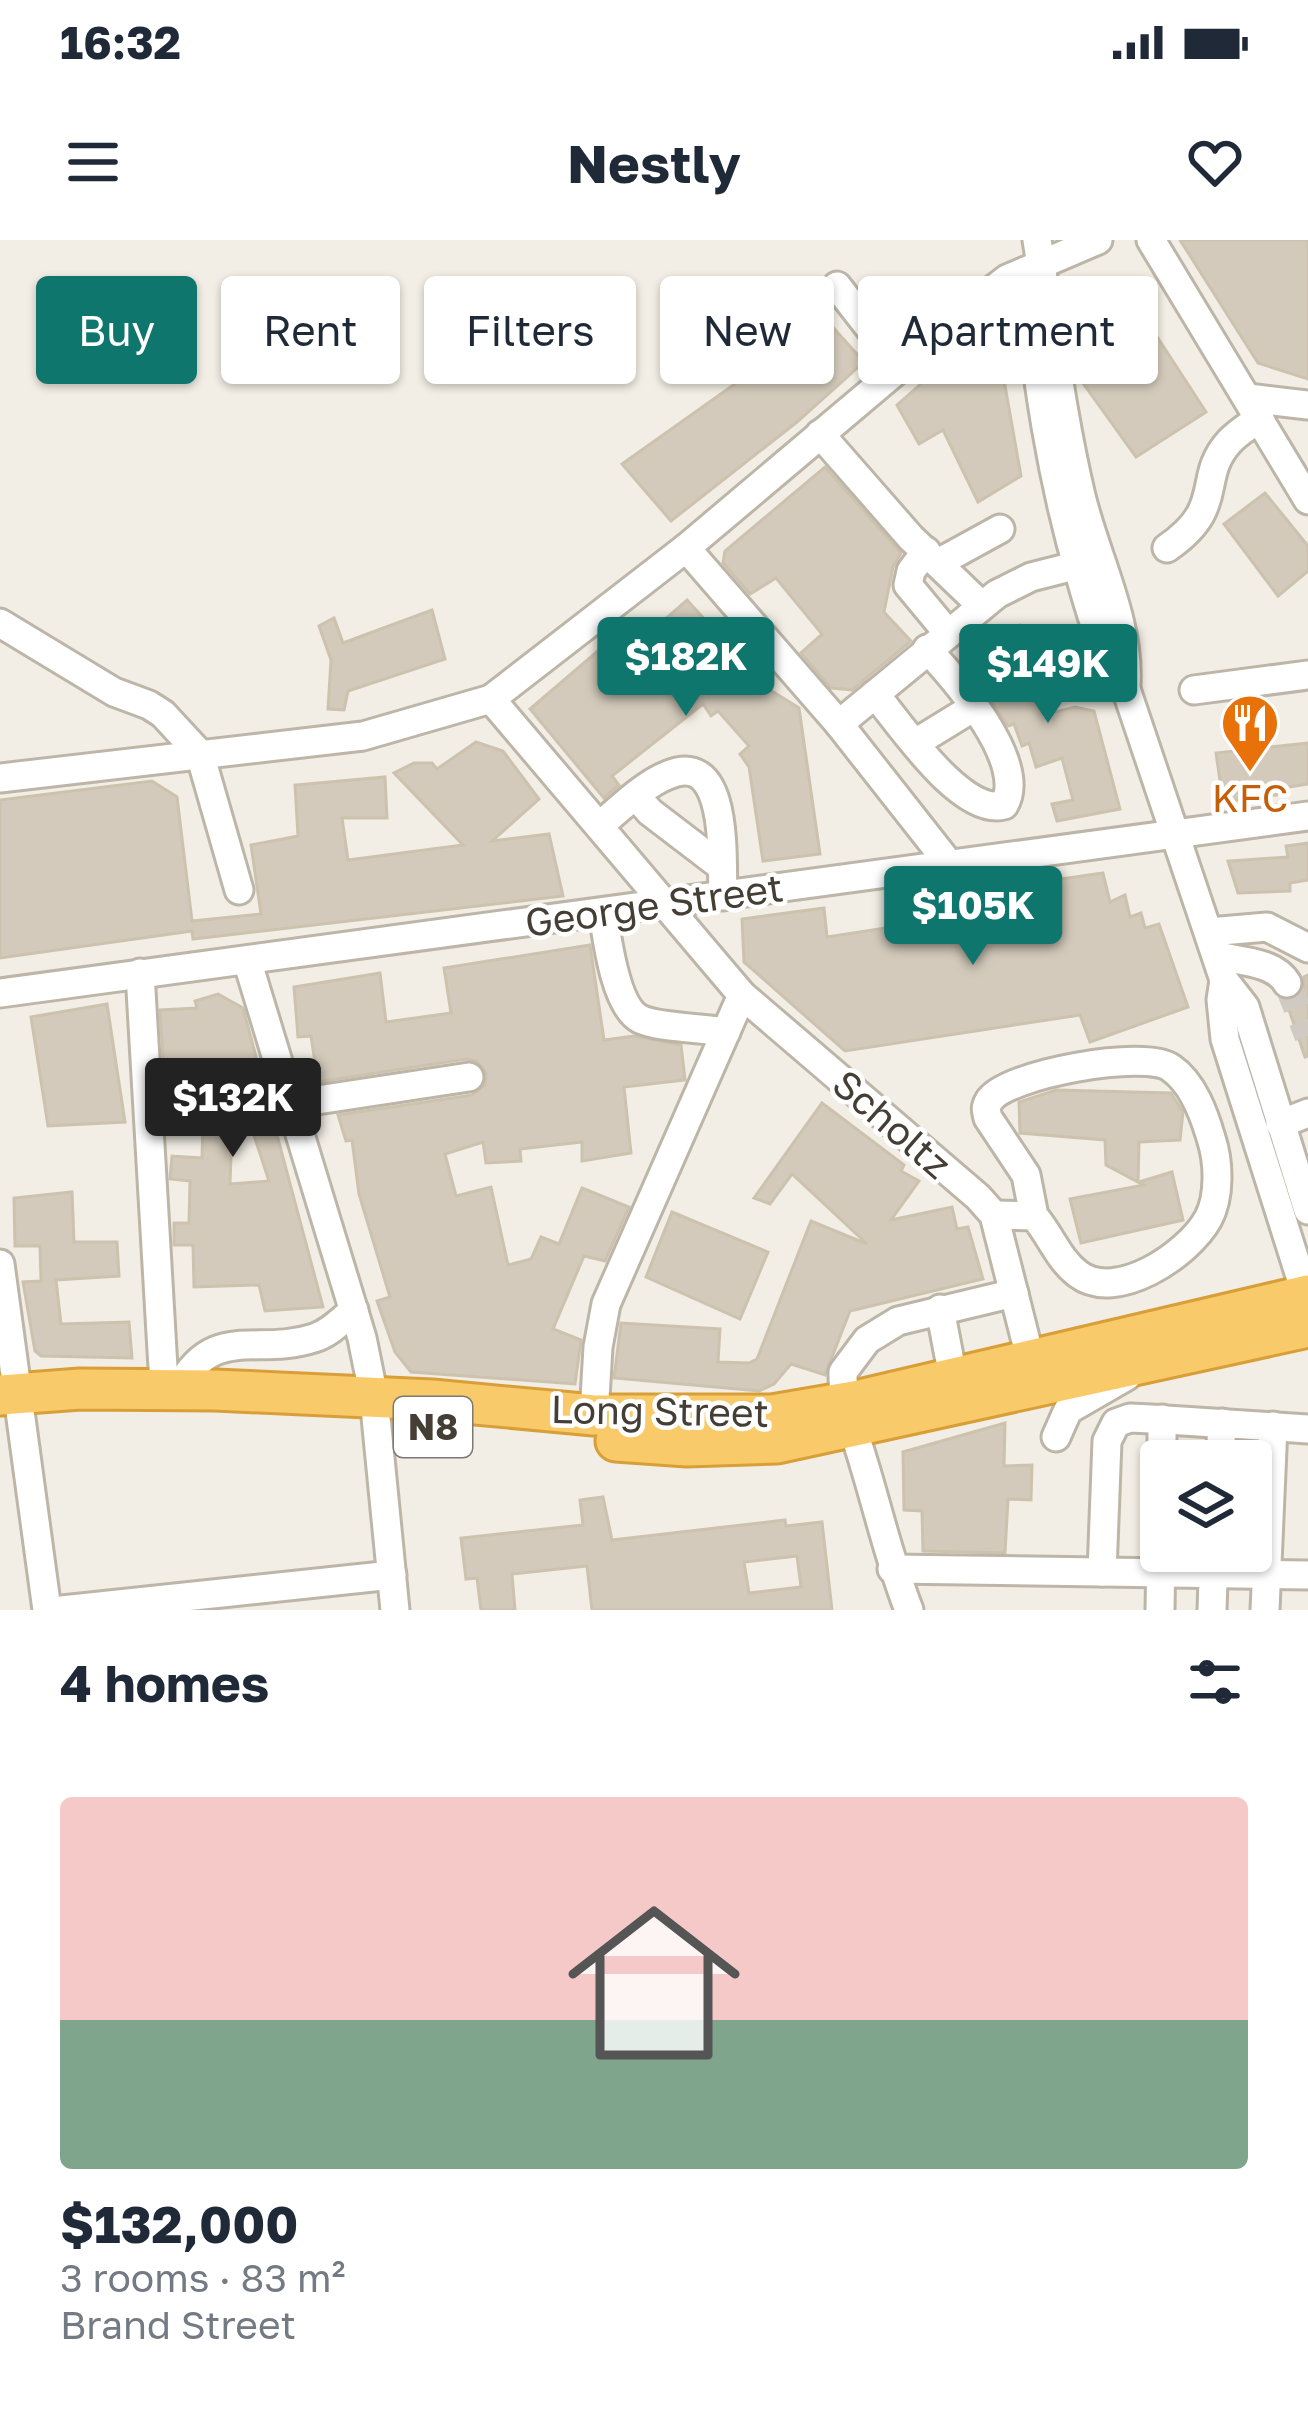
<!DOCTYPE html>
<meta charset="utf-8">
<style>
:root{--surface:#fff;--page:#f2f2f3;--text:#1f2937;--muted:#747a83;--accent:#0f766e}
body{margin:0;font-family:"Golos Text",sans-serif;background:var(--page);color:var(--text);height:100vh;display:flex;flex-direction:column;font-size:45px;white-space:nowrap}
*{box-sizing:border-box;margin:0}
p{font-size:39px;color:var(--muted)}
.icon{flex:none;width:66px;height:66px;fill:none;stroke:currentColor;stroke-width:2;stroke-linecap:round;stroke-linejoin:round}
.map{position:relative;height:1370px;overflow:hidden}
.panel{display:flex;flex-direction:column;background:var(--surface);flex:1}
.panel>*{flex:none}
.banner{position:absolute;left:36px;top:36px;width:1236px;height:108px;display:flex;gap:24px}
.tools{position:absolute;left:1140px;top:1200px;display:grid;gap:24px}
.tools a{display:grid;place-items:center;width:132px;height:132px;border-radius:12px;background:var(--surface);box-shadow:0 3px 9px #0004;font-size:60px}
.price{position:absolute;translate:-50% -102px;padding:0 27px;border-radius:12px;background:var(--accent);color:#fff;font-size:39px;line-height:78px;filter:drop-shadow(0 3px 6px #0008)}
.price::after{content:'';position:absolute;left:50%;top:72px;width:36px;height:27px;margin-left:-18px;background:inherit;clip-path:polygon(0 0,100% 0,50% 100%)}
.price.on{background:#222;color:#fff}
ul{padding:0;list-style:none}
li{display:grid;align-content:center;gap:24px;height:636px;padding:0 60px}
li span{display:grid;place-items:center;height:372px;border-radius:12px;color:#555}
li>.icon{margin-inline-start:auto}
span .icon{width:216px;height:216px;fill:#fffc;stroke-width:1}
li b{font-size:51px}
h2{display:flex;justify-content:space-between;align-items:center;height:144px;padding:0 60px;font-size:51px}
.chip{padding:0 42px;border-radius:12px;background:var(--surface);box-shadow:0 3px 9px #0004;font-size:42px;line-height:108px}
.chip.on{background:var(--accent);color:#fff}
.status{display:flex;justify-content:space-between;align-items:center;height:84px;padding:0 60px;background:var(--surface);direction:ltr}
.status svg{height:33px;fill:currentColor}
header{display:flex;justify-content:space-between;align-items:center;height:156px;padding:0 60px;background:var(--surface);font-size:54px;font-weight:700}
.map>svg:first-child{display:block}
.building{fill:#d3cabb;stroke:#cdc2ae;stroke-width:3;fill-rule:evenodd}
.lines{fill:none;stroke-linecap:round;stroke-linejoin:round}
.minor-tunnel{stroke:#cfcbc2;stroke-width:27;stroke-dasharray:27 14;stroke-linecap:butt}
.minor-casing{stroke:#bdb6a8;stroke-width:33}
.highway-casing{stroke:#d89f39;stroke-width:45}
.minor{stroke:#fff;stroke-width:27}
.highway{stroke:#f9ca69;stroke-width:39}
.labels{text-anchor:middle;stroke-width:9;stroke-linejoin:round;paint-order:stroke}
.shield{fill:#fff;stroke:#7c7872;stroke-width:3}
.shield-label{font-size:36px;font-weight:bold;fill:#443e35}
.food-label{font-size:39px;fill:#c56008;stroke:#fff}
.street-label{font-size:39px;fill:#443e35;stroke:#fff}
</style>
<div class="status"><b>16:32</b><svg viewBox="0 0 49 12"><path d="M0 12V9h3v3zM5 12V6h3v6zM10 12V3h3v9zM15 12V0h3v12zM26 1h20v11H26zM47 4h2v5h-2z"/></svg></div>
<header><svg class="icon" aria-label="menu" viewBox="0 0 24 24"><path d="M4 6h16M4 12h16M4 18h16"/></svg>Nestly<svg class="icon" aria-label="heart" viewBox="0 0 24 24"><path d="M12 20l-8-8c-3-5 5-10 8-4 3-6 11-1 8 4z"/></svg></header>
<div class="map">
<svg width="1308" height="1370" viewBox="0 0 1308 1370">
<rect width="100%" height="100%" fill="#f2eee5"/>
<!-- building -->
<g class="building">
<path d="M1180 0H1308V139L1258 123Z"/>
<path d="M820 73 864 122 797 182 671 281 622 224 756 129Z"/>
<path d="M1154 92 1206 172 1136 217 1080 139Z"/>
<path d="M975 96 998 106 1021 236 978 262 943 190 919 204 897 165Z"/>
<path d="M825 227 901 313 893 327 884 372 911 401 852 450 831 448 801 413 822 394 776 338 750 354 723 323 725 311Z"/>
<path d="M1265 253 1308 306V331L1278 356 1224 284Z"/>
<path d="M687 360 767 448 799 468 820 614 763 621 749 527 740 514 749 506 718 471 711 476 703 464 612 536 619 545 604 558 530 469 633 381 645 397Z"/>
<path d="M432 370 445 419 348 451 344 470 328 469 331 420 319 386 334 378 343 403Z"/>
<path d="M1020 385 1034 445 1043 449 1051 473 1075 467 1094 471 1120 569 1057 581 1052 564 1073 560 1062 518 1036 527 1029 503 1022 506 1014 484 1008 486 979 443 987 434 972 417 991 403 988 393Z"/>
<path d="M476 502 503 511 539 559 492 601 549 594 563 656 193 699 192 691 0 718V560L152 541 177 557 192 681 261 674 251 605 298 596 295 545 385 537 387 578H342L348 620 463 605 394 533 414 523H432L437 529Z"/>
<path d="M1308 503V544L1283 548 1284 554 1223 562 1216 513Z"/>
<path d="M1308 603V640L1290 643V651L1238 653 1228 621 1288 617 1286 606Z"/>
<path d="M1103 633 1110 662 1125 655 1130 677 1141 673 1145 688 1159 684 1188 767 1090 802 1080 775 845 811 744 722 742 679 824 668 827 697 1016 668 1013 646Z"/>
<path d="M590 705 604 800 634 796 681 805 685 840 624 847 631 913 582 921V902L520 909 521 921 486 923 483 902 445 914 456 956 491 947 508 1025 531 1019 541 997 559 1004 582 948 629 967 605 1021 584 1016 553 1089 581 1100 575 1144 411 1132 395 1112 377 1061 390 1057 359 954 352 900 346 901 338 875 472 855 485 845 486 833 477 821 466 819 318 842 311 796 298 797 294 747 380 733 386 782 451 773 444 728Z"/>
<path d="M1308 735V816L1305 817 1286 761 1299 756 1304 749V737Z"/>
<path d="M218 754 243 768 323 1067 265 1071 259 1045 194 1047 193 1005H174V983H189L190 941 170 939 172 916 202 918 203 884H167L160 770 197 768 195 761ZM234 835 269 941 230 944Z"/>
<path d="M107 764 125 882 48 886 31 777Z"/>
<path d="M1056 850 1171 853 1183 872 1180 900 1139 902 1138 942 1106 925 1105 900 1020 893 1019 862Z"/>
<path d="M822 863 904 925 901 931 919 941 891 980 952 967 957 989 968 987 983 1039 850 1071 825 1135 791 1124 774 1144 759 1151 614 1138 621 1083 720 1089 718 1122 749 1123 757 1119 811 981 867 1004 792 934 770 964 754 958Z"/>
<path d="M1172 932 1183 980 1081 1003 1070 959 1144 945 1139 942Z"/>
<path d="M72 952 74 1002H117L119 1036 56 1040 61 1084 129 1082 132 1118 41 1116 35 1111 23 1042 41 1041 40 1006H15L14 958Z"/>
<path d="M672 972 768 1012 740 1079 646 1037Z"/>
<path d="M1005 1183 1004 1226 1032 1225 1031 1260 1008 1259 1005 1313 923 1311 922 1271 904 1270 903 1212Z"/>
<path d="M603 1257 612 1300 785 1280 786 1286 822 1282 832 1370H592L587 1326 512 1334 515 1370H481L477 1338 466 1339 461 1298 583 1285 580 1260ZM797 1316 801 1347 749 1353 744 1322Z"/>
</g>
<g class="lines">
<!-- minor-tunnel -->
<path class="minor-tunnel" d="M1287 743 1308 796"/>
<!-- minor casing -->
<g class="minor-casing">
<g id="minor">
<path d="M1037 0C1051 85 1061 172 1081 256 1096 318 1130 381 1126 445"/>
<path d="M1151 0 1308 260"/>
<path d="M1026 31C1036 136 1051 238 1081 339 1092 378 1103 416 1126 449L1224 740 1245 767 1308 970"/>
<path d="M837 46 900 127"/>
<path d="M1248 158 1308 165"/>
<path d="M820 194 911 298 982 366"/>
<path d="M686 308 839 484 950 625"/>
<path d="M1167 308C1227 267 1196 239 1229 202 1237 193 1250 185 1260 178"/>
<path d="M926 311 911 331 908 345 947 392"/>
<path d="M938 323 1000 289"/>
<path d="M0 383 114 452 149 465 163 474 200 514 239 650"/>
<path d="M1194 450 1308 435"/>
<path d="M875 454C900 484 962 577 1004 565 1029 523 955 439 927 409"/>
<path d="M491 459 742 755 978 957 994 975 1035 1137"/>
<path d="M839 484 997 354 1031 337 1090 322"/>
<path d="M917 502 974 467"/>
<path d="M0 538 363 496 491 459 686 308 986 55 1007 39 1098 0"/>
<path d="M636 556 650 572 722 627"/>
<path d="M600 585C621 568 643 545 668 535 731 508 721 625 723 656"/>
<path d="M603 673C607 698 615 766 640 779 658 788 705 788 726 792"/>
<path d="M1209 692 1267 687 1308 708"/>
<path d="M1217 716C1240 721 1275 722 1287 743"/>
<path d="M247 720 362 1098 374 1157 395 1370"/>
<path d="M140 733 163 1128"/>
<path d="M1224 740 1221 760 1225 799 1306 1055"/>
<path d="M0 753 1308 576"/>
<path d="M291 864 469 837"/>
<path d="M1280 884 1308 873"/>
<path d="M994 975 1034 976C1050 994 1058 1019 1078 1034 1116 1063 1188 1015 1208 979 1220 957 1219 922 1211 898 1204 874 1193 843 1171 828 1146 809 1005 834 989 861 985 868 986 870 988 878L1026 935 1034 976"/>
<path d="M0 1024 47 1370"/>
<path d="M940 1069 953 1137"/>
<path d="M178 1150C213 1082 256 1117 314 1098 330 1093 342 1080 354 1070"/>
<path d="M594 1175 598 1107 606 1064 742 755"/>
<path d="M1056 1197 1068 1170 1127 1136"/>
<path d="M1162 1221V1179"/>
<path d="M1220 1221 1222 1183"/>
<path d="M892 1329 1308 1335"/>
<path d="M1102 1332 1107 1201 1116 1183 1130 1178 1151 1179 1308 1189"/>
<path d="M62 1370 392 1335"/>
<path d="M909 1370C890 1322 879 1273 864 1224 855 1192 842 1166 843 1132L867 1100 898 1081 1014 1053"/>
<path d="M1160 1370 1161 1311"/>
<path d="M1212 1370 1214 1311"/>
<path d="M1265 1370 1273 1186"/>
</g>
</g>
<!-- highway casing -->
<g class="highway-casing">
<g id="highway">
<path d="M0 1155 80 1149 215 1150 432 1160 594 1175H772L860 1160 1308 1055"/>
<path d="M616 1201 687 1206 777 1203 1308 1087"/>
</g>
</g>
<!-- minor -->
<use href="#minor" class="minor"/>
<!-- highway -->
<use href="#highway" class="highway"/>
</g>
<!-- icons -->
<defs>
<g id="restaurant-pin" transform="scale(3)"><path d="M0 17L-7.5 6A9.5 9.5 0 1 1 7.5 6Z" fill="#e8710a" stroke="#fff"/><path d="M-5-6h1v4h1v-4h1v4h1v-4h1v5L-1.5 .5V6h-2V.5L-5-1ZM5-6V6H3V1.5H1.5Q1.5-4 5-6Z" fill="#fff"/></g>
</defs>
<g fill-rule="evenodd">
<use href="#restaurant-pin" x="1250" y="483"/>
</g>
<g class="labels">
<!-- shield labels -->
<rect class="shield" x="394" y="1157" width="78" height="60" rx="9"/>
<g class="shield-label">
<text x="433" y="1200">N8</text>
</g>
<!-- food labels -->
<g class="food-label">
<text x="1250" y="572">KFC</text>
</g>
<!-- street labels -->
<g class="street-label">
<text transform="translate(654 665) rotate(-8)" y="14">George Street</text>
<text transform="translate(892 884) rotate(41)" y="14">Scholtz</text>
<text transform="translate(660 1171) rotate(1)" y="14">Long Street</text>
</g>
</g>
</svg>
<div class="tools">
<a><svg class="icon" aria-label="layers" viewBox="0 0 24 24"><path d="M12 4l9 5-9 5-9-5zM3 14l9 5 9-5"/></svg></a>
</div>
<b class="price" style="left:686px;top:479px">$182K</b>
<b class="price" style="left:1048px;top:486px">$149K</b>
<b class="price" style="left:973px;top:728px">$105K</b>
<b class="price on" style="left:233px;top:920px">$132K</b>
<div class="banner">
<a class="chip on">Buy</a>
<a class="chip">Rent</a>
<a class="chip">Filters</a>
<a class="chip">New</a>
<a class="chip">Apartment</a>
</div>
</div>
<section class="panel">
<h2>4 homes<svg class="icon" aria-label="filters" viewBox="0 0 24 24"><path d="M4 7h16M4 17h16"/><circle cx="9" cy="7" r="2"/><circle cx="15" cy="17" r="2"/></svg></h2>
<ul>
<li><span style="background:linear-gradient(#f6c9c9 60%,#7fa58c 0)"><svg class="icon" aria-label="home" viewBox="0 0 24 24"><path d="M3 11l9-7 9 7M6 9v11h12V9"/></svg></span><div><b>$132,000</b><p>3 rooms · 83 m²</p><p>Brand Street</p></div></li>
</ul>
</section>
